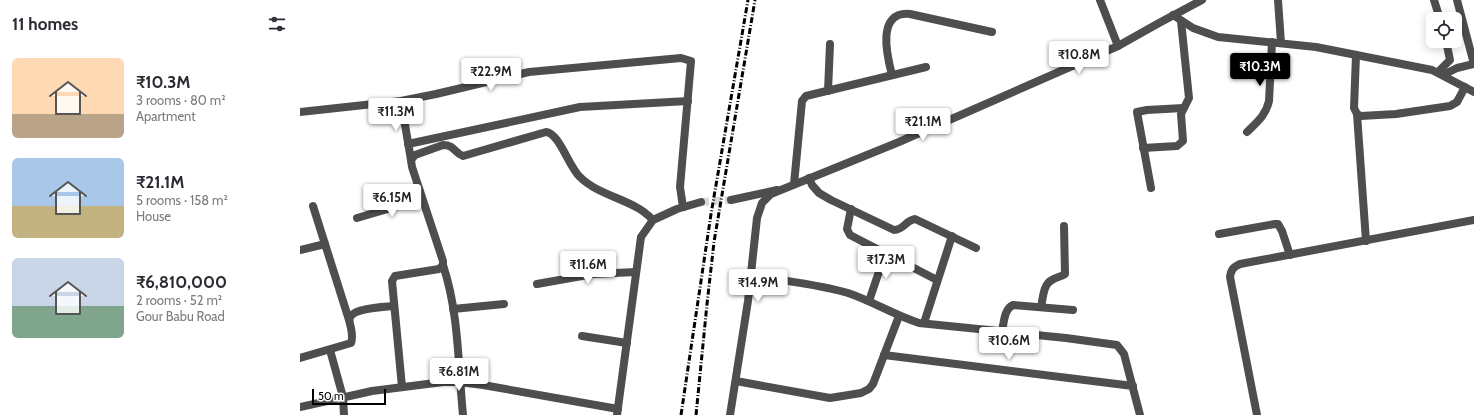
<!DOCTYPE html>
<meta charset="utf-8">
<style>
:root{--surface:#fff;--page:#f2f2f3;--text:#2b2b33;--muted:#7c7c81;--accent:#000}
body{margin:0;font-family:Cabin,sans-serif;background:var(--page);color:var(--text);height:100vh;display:flex;flex-direction:column;font-size:15px;white-space:nowrap}
*{box-sizing:border-box;margin:0}
p{font-size:13px;color:var(--muted)}
.icon{flex:none;width:22px;height:22px;fill:none;stroke:currentColor;stroke-width:2;stroke-linecap:round;stroke-linejoin:round}
.map{position:relative;flex:1;overflow:hidden}
.side{display:flex;flex-direction:column;background:var(--surface);width:300px}
.side>*{flex:none}
.controls{position:absolute;left:1126px;top:12px;display:grid;gap:8px}
.controls a{display:grid;place-items:center;width:36px;height:36px;border-radius:6px;background:var(--surface);box-shadow:0 2px 10px #0003;font-size:20px}
.scale{position:absolute;left:12px;bottom:10px;width:74px;box-sizing:border-box;padding-left:4px;border:2px solid #000;border-top:0;font-size:11px;line-height:14px;white-space:nowrap;color:#000;-webkit-text-stroke:3px #fff;paint-order:stroke}
.price{position:absolute;translate:-50% -34px;padding:0 9px;border-radius:4px;background:#fff;color:#222;font-size:13px;line-height:26px;filter:drop-shadow(0 1px 2px #0008)}
.price::after{content:'';position:absolute;left:50%;top:24px;width:12px;height:9px;margin-left:-6px;background:inherit;clip-path:polygon(0 0,100% 0,50% 100%)}
.price.selected{background:var(--accent);color:#fff}
ul{padding:0;list-style:none}
li{display:flex;align-items:center;gap:12px;height:100px;padding:0 12px}
li span{display:grid;place-items:center;flex:none;width:112px;height:80px;border-radius:6px;color:#555}
li>.icon{margin-inline-start:auto}
span .icon{width:48px;height:48px;fill:#fffc;stroke-width:1}
li b{font-size:17px}
h2{display:flex;justify-content:space-between;align-items:center;height:48px;padding:0 12px;font-size:17px}
main{display:flex;flex:1;min-height:0}
.map>svg:first-child{display:block}
.lines{fill:none;stroke-linecap:round;stroke-linejoin:round}
.minor-tunnel{stroke:#d9d9d9;stroke-width:8;stroke-dasharray:8 4;stroke-linecap:butt}
.minor{stroke:#4e4e4e;stroke-width:8}
.tertiary{stroke:#4e4e4e;stroke-width:8}
.rail{stroke:#000;stroke-width:3;stroke-dasharray:6 2 1 2;stroke-linecap:butt}
</style>
<main>
<section class="side">
<h2>11 homes<svg class="icon" aria-label="filters" viewBox="0 0 24 24"><path d="M4 7h16M4 17h16"/><circle cx="9" cy="7" r="2"/><circle cx="15" cy="17" r="2"/></svg></h2>
<ul>
<li><span style="background:linear-gradient(#ffd9b3 70%,#b9a48a 0)"><svg class="icon" aria-label="home" viewBox="0 0 24 24"><path d="M3 11l9-7 9 7M6 9v11h12V9"/></svg></span><div><b>₹10.3M</b><p>3 rooms · 80 m²</p><p>Apartment</p></div></li>
<li><span style="background:linear-gradient(#a9c7e8 60%,#c2b280 0)"><svg class="icon" aria-label="home" viewBox="0 0 24 24"><path d="M3 11l9-7 9 7M6 9v11h12V9"/></svg></span><div><b>₹21.1M</b><p>5 rooms · 158 m²</p><p>House</p></div></li>
<li><span style="background:linear-gradient(#c9d6e8 60%,#7fa58c 0)"><svg class="icon" aria-label="home" viewBox="0 0 24 24"><path d="M3 11l9-7 9 7M6 9v11h12V9"/></svg></span><div><b>₹6,810,000</b><p>2 rooms · 52 m²</p><p>Gour Babu Road</p></div></li>
</ul>
</section>
<div class="map">
<svg width="1174" height="415" viewBox="0 0 1174 415">
<rect width="100%" height="100%" fill="#fff"/>
<g class="lines">
<!-- minor-tunnel -->
<path class="minor-tunnel" d="M401 202 431 200"/>
<!-- minor -->
<g class="minor">
<path d="M800 0 818 46"/>
<path d="M978 0 981 43"/>
<path d="M1134 0 1140 19"/>
<path d="M1157 0 1174 64"/>
<path d="M873 15 893 28 918 37 1016 47 1132 70 1174 92"/>
<path d="M1056 55 1054 108 1057 114 1061 116 1096 114 1150 106 1157 102 1165 87"/>
<path d="M1138 72 1150 60 1146 41"/>
<path d="M592 75C587 56 576 11 610 14L692 32"/>
<path d="M1143 75 1157 68 1174 64"/>
<path d="M528 91 530 44"/>
<path d="M101 101 111 160"/>
<path d="M0 112 101 101 136 94 229 72 381 58 391 61 380 187 383 207"/>
<path d="M1057 114 1066 241"/>
<path d="M947 132C957 122 966 115 969 101L972 42"/>
<path d="M108 144 280 107 388 101"/>
<path d="M843 148 877 146 883 141 881 114 889 98 881 21"/>
<path d="M509 178 512 185 519 193 531 200 594 230C604 230 606 220 615 219L676 248"/>
<path d="M494 184 502 101 506 96 626 67"/>
<path d="M851 188 837 112 847 110 883 108"/>
<path d="M431 200 477 190"/>
<path d="M13 206 49 320"/>
<path d="M551 209 547 229 550 235 637 280"/>
<path d="M57 218 122 199"/>
<path d="M919 234 975 224H978L982 231 990 255"/>
<path d="M0 250 25 244"/>
<path d="M143 265C159 313 158 365 163 415"/>
<path d="M451 275C483 281 517 284 548 293 572 301 594 315 619 323L766 338 817 345 824 354 840 415"/>
<path d="M237 284 293 274 336 272"/>
<path d="M569 301 585 254"/>
<path d="M741 307C743 299 743 284 752 280 756 277 761 277 765 274L764 226"/>
<path d="M153 309 204 304"/>
<path d="M624 323 652 236"/>
<path d="M702 331C704 323 704 309 713 305L773 310"/>
<path d="M282 336 327 343"/>
<path d="M30 350 43 397 44 415"/>
<path d="M584 355 833 386"/>
<path d="M0 358 51 343C53 338 52 333 51 328 50 324 48 319 51 316 56 308 84 307 93 306"/>
<path d="M436 381 530 398 561 393 569 389 573 384 599 316"/>
<path d="M102 387 92 281 95 276 139 269 143 265V261L112 167 111 160 115 155 143 145C155 145 154 153 163 156L246 132C259 133 269 167 280 177 295 192 318 197 336 207 342 210 348 215 353 220"/>
<path d="M0 407 72 391 143 382H160L183 385 318 409"/>
<path d="M317 415 341 237 353 220 377 209 401 202"/>
<path d="M957 415 930 277C931 270 933 267 940 264L1174 220"/>
</g>
<!-- tertiary -->
<path class="tertiary" d="M430 415 448 301 457 218 462 203 471 194 599 142 818 46 859 23 902 0"/>
<!-- rail -->
<g class="rail">
<path d="M381 415 411 214 448 0"/>
<path d="M396 415 407 304 414 242 455 0"/>
</g>
</g>
</svg>
<div class="controls">
<a><svg class="icon" aria-label="locate" viewBox="0 0 24 24"><circle cx="12" cy="12" r="6"/><path d="M12 2v4M12 18v4M2 12h4M18 12h4"/></svg></a>
</div>
<div class="scale">50 m</div>
<b class="price" style="left:779px;top:75px">₹10.8M</b>
<b class="price selected" style="left:960px;top:87px">₹10.3M</b>
<b class="price" style="left:191px;top:92px">₹22.9M</b>
<b class="price" style="left:96px;top:132px">₹11.3M</b>
<b class="price" style="left:623px;top:142px">₹21.1M</b>
<b class="price" style="left:92px;top:218px">₹6.15M</b>
<b class="price" style="left:586px;top:280px">₹17.3M</b>
<b class="price" style="left:288px;top:285px">₹11.6M</b>
<b class="price" style="left:458px;top:303px">₹14.9M</b>
<b class="price" style="left:709px;top:361px">₹10.6M</b>
<b class="price" style="left:159px;top:392px">₹6.81M</b>
</div>
</main>
